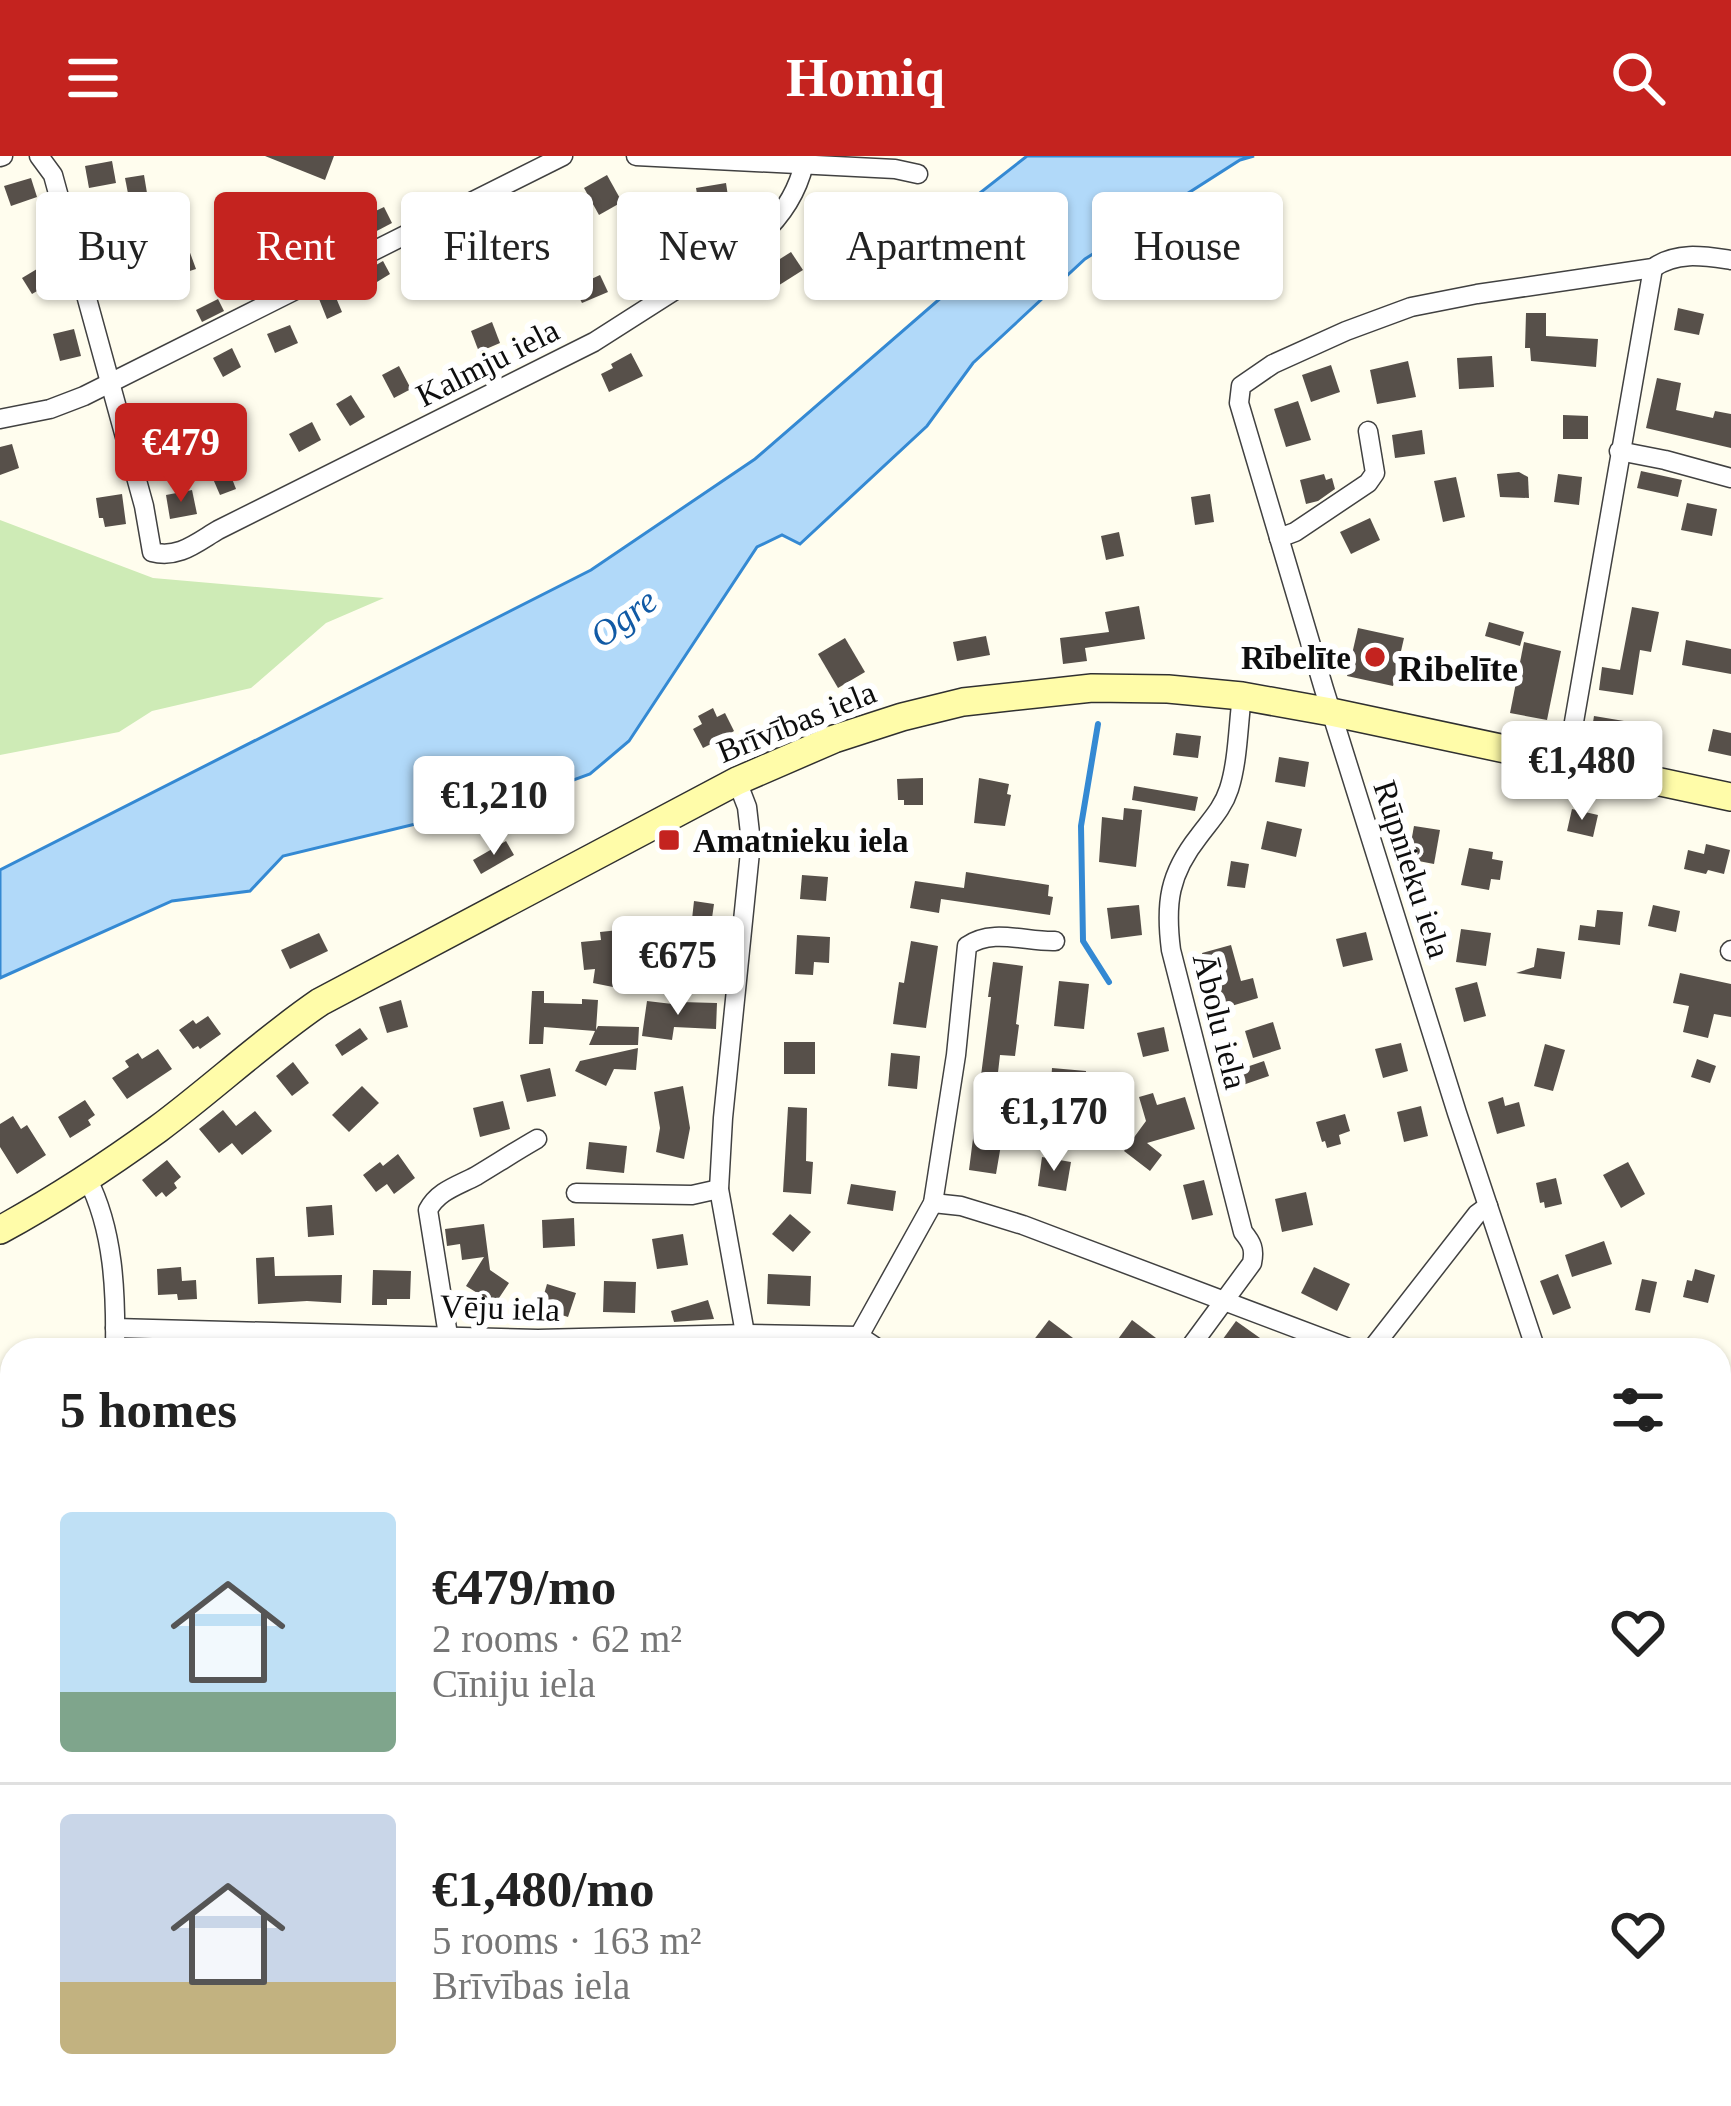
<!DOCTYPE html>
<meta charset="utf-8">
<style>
:root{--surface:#fff;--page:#f2f2f2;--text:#222;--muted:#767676;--line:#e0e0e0;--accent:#c4231f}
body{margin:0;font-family:"Times New Roman",serif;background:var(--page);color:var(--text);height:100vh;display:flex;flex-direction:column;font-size:45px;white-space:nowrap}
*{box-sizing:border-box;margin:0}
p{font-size:39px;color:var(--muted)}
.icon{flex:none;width:66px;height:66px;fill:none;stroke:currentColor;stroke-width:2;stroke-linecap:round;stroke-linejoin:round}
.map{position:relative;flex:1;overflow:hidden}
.panel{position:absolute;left:0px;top:1182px;width:1731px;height:768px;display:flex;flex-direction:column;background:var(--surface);border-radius:36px 36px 0 0;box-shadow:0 3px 9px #0004}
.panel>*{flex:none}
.top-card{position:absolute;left:36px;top:36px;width:1659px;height:108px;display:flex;gap:24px}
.price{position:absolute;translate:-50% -102px;padding:0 27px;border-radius:12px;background:#fff;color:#222;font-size:39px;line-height:78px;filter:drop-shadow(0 3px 6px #0008)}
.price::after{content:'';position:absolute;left:50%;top:72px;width:36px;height:27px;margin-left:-18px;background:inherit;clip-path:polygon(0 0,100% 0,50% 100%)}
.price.selected{background:var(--accent);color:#fff}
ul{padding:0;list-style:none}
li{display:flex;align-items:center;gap:36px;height:300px;padding:0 60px}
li+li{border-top:3px solid var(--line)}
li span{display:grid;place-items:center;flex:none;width:336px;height:240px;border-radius:12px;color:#555}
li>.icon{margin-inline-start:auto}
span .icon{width:144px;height:144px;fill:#fffc;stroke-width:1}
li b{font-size:51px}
h2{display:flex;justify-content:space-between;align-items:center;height:144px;padding:0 60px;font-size:51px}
.chip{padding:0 42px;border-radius:12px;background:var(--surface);box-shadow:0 3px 9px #0004;font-size:42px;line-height:108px}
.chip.selected{background:var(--accent);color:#fff}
header{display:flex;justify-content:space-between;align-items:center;height:156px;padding:0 60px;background:var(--accent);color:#fff;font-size:54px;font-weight:600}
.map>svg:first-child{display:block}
.green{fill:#ceebb6}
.water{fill:#b1d9f9;stroke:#3489d3;stroke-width:3}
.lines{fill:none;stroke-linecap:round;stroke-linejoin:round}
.stream{stroke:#3489d3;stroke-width:6}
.building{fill:#57504a}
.minor-casing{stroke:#414141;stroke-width:21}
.secondary-casing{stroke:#303030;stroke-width:30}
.minor{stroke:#fff;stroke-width:18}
.secondary{stroke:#fffca9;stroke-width:27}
.poi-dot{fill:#c4231f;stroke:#fff;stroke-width:4.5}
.labels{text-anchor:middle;stroke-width:12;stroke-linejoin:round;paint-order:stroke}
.street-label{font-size:33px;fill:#0e0e0e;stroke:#fff}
.poi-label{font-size:33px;font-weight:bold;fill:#0e0e0e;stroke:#fff;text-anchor:end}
.water-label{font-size:36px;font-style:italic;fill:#115aa5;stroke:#fff}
.neighbourhood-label{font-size:36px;font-weight:bold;fill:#0e0e0e;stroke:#fff}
</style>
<header><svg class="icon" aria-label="menu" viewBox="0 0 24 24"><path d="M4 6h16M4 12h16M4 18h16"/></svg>Homiq<svg class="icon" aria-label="search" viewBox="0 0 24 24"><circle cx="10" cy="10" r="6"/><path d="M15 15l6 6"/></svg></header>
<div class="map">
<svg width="1731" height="1950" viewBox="0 0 1731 1950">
<rect width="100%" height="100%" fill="#fffdee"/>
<!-- green -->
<path class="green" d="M0 364 153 422 384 442 326 467 251 532 152 555 119 576 0 599Z"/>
<!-- water -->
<path class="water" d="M1027 0H1254L1240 4 1085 103 973 207 927 270 800 388 782 379 757 391 629 585 590 618 527 641 283 700 250 735 172 745 0 822V714L591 414 755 303 950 134 930 76Z"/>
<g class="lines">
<!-- stream -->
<g class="stream">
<path d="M1098 568 1081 670 1083 785 1109 826"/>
<path d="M1719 1793 1731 1779"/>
<path d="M1556 1941 1557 1938"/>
<path d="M1449 1950 1467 1938"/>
</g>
</g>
<!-- building -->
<g class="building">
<path d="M265 0H334L325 24Z"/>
<path d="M112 5 116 27 89 32 85 10Z"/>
<path d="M144 19 150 55 132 58 125 22Z"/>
<path d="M607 19 622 46 599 59 584 32Z"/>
<path d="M31 22 37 41 11 50 4 30Z"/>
<path d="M726 27 731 60 695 66 692 45 698 44 696 32Z"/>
<path d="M511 47 522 69 499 82 487 60Z"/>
<path d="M384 51 392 67 371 78 363 61Z"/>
<path d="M464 74 473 91 454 101 445 83Z"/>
<path d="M185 83 196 113 136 132 131 112 166 103 162 92Z"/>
<path d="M791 96 803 114 773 133 761 115Z"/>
<path d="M278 98 287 118 271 126 262 106Z"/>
<path d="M383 105 390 118 372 129 364 116Z"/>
<path d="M47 107 56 124 32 138 22 122Z"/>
<path d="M600 119 608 136 582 147 574 131Z"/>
<path d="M334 137 342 156 327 163 319 143Z"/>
<path d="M218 143 224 155 202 166 196 154Z"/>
<path d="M1678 152 1704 158 1699 179 1674 174Z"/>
<path d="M1526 157H1546V180L1598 183 1596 211 1531 205 1530 192H1525Z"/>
<path d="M492 166 500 187 479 196 471 175Z"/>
<path d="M290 169 298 187 275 197 267 178Z"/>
<path d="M74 173 81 200 60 205 53 178Z"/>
<path d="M232 192 241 211 223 221 213 202Z"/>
<path d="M631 197 643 220 609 236 601 218 613 212 611 208Z"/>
<path d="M1492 200 1494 231 1459 233 1457 202Z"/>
<path d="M1408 205 1416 241 1377 248 1370 214Z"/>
<path d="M1331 209 1340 236 1311 246 1302 219Z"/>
<path d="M399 210 411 233 394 242 382 219Z"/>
<path d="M1657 222 1681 227 1676 254 1713 262 1715 255 1731 258V292L1646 272Z"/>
<path d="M351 239 365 261 350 270 336 248Z"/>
<path d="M1298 245 1311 284 1286 291 1274 253Z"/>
<path d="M168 258 180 283 164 291 151 265Z"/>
<path d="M1563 259 1588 260V283H1563Z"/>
<path d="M312 266 321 284 299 296 289 278Z"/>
<path d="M1422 274 1425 298 1395 302 1392 279Z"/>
<path d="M12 288 19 312 0 319V291Z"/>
<path d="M224 302 236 333 220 339 207 309Z"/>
<path d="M1641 315 1682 324 1678 341 1637 332Z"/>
<path d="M1519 316 1528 321 1529 342 1500 341 1497 318Z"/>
<path d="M1324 318 1326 324 1332 322 1335 333 1318 345 1306 348 1300 324Z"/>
<path d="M1558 318 1582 321 1579 349 1554 346Z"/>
<path d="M1456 321 1465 361 1443 366 1434 325Z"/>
<path d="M192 334 197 358 170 363 166 339Z"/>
<path d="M122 338 126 368 105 371 103 362H99L96 342Z"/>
<path d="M1210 338 1214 366 1195 369 1191 341Z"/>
<path d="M1687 347 1717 353 1712 380 1681 374Z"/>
<path d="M1370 362 1380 384 1351 398 1340 376Z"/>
<path d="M1119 376 1124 400 1106 404 1101 380Z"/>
<path d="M1139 450 1145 483 1085 492 1087 505 1063 508 1060 482 1109 476 1105 456Z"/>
<path d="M1632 451 1659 456 1651 496 1640 494 1633 539 1599 534 1602 511 1620 514Z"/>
<path d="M1489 466 1524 476 1520 490 1485 480Z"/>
<path d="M1358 472 1404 482 1393 530 1347 520Z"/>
<path d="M986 480 990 499 957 505 953 486Z"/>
<path d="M845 482 865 516 838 532 818 498Z"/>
<path d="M1686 484 1731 493V518L1682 509Z"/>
<path d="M1524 486 1561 495 1547 564 1510 557Z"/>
<path d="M713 552 717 561 725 557 734 575 726 580 729 586 714 593 711 588 703 592 693 573 702 568 698 560Z"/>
<path d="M1594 560 1636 567 1633 586 1591 579Z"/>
<path d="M1713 573 1731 577V600L1708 595Z"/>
<path d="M1176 577 1201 580 1198 602 1173 599Z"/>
<path d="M1279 601 1309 606 1305 631 1275 626Z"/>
<path d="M923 622V649H904V644H898L897 623Z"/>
<path d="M979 622 1009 628 1007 638 1011 639 1005 670 974 667Z"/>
<path d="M1134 630 1198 641 1195 655 1132 644Z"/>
<path d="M1124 652 1142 654 1136 711 1099 706 1102 661 1123 664Z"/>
<path d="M1572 653 1598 659 1593 681 1567 675Z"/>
<path d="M1267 665 1302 673 1296 701 1261 693Z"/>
<path d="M1414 670 1440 674 1434 708 1408 703Z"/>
<path d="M506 685 514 699 481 718 473 704Z"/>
<path d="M1706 688 1730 694 1724 718 1708 714 1706 718 1684 713 1688 694 1704 698Z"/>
<path d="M1469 692 1493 696 1492 703 1503 705 1500 724 1491 723 1489 734 1461 729Z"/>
<path d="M1231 705 1249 708 1245 732 1227 730Z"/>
<path d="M966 716 1049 729 1048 740 1053 741 1050 759 941 743 939 757 910 752 915 725 964 732Z"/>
<path d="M802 719 828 721 826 745 800 743Z"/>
<path d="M694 745 714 748 711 769 696 767 695 778 673 775 675 761 692 763Z"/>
<path d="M1139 749 1142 779 1111 783 1107 752Z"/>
<path d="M1653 749 1680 755 1676 776 1648 770Z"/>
<path d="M1597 754 1623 756 1620 789 1578 784 1580 769 1595 771Z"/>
<path d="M1461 773 1491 777 1486 810 1456 806Z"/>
<path d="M619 774 622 809 618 832 593 827 595 813 584 814 581 786 601 784 600 776Z"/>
<path d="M1366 776 1373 804 1343 811 1336 783Z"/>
<path d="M319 777 328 795 290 813 281 794Z"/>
<path d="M797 779 830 781 829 807 814 806 813 819 795 818Z"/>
<path d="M911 785 938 790 926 872 893 868 899 826 904 827Z"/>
<path d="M1231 789 1241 825 1253 822 1258 842 1218 854 1202 797Z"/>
<path d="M1537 792 1565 796 1561 823 1516 817 1534 811Z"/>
<path d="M993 806 1023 810 1016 868 1019 869 1015 900 1000 899 996 934 1010 936 996 1018 969 1014 991 841H988Z"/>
<path d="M1680 817 1731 828V861L1714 858 1708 882 1683 876 1689 850 1673 847Z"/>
<path d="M1059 825 1089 828 1084 873 1054 870Z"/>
<path d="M1477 826 1486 860 1464 866 1455 832Z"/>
<path d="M532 835H544V847L582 848V843L598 844 596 874 598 870 639 871 638 889H589L595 875 544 871 543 888H529Z"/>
<path d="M401 844 408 871 387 877 379 851Z"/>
<path d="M647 845 681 849V846L717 847 716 873 674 871 672 884 642 880Z"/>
<path d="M208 860 221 878 200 893 198 890 193 893 179 874 193 864 196 868Z"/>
<path d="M1273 866 1281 893 1253 902 1245 875Z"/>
<path d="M1164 871 1169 895 1143 901 1137 877Z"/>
<path d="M360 872 368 883 342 900 335 889Z"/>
<rect x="784" y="886" width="31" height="32"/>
<path d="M1401 887 1408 915 1383 922 1375 893Z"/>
<path d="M1545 888 1565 894 1553 935 1534 930Z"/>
<path d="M638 892 636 914 614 913 606 930 575 915 580 905Z"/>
<path d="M158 893 172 913 127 943 112 922 129 911 125 905 138 897 142 903Z"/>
<path d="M891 897 920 900 917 933 888 930Z"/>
<path d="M1697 903 1716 910 1710 927 1691 921Z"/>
<path d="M1264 905 1269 920 1234 932 1229 917Z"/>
<path d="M293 906 309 927 292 940 276 920Z"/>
<path d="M550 912 556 940 527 946 520 919Z"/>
<path d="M1052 912 1086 915 1083 949 1050 947Z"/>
<path d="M362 930 379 947 349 976 332 959Z"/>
<path d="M683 930 690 972 684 1003 656 996 660 972 654 936Z"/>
<path d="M1153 937 1157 949 1185 941 1195 973 1147 987 1162 999 1150 1015 1124 995 1146 965 1139 941Z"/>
<path d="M1503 941 1505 950 1519 946 1525 970 1497 978 1488 946Z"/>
<path d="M85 944 95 959 88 964 91 969 70 982 58 961Z"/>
<path d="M503 945 510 973 480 981 473 952Z"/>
<path d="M1421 950 1428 980 1404 986 1397 956Z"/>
<path d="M788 951 807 952 806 1005 813 1006 811 1038 783 1036Z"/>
<path d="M223 954 236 970 255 955 272 975 242 999 232 987 219 997 199 973Z"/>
<path d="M1345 958 1350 975 1339 979 1341 988 1327 992 1325 985 1322 986 1316 966Z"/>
<path d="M13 960 21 973 27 969 46 999 17 1018 0 991V968Z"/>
<path d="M589 986 627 990 624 1017 586 1013Z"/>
<path d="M398 998 415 1022 394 1038 387 1028 376 1036 363 1019 380 1006 383 1010Z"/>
<path d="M1042 1001 1071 1006 1066 1035 1038 1030Z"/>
<path d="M167 1004 181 1021 174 1027 177 1032 166 1041 162 1036 156 1041 142 1024Z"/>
<path d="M1628 1006 1645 1038 1621 1052 1603 1019Z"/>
<path d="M1556 1022 1562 1048 1545 1052 1544 1046 1540 1047 1536 1027Z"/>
<path d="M1204 1024 1213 1059 1192 1064 1183 1029Z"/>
<path d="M851 1028 896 1035 893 1055 847 1048Z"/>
<path d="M1306 1036 1313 1069 1282 1076 1275 1043Z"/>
<path d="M332 1049 334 1079 308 1081 306 1051Z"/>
<path d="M790 1058 811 1076 793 1096 772 1078Z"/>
<path d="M574 1062 575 1090 543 1092 542 1064Z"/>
<path d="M484 1068 490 1114 509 1127 495 1148 466 1130 484 1101 462 1104 460 1088 447 1090 445 1073Z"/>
<path d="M683 1078 688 1109 657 1113 652 1083Z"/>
<path d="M1604 1085 1612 1108 1572 1121 1565 1099Z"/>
<path d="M274 1101 275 1120 342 1119 341 1147 307 1145 258 1148 256 1102Z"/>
<path d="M181 1111 182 1125 196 1124 197 1143 178 1144 177 1138 158 1139 157 1113Z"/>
<path d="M1314 1111 1350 1128 1337 1155 1301 1137Z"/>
<path d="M1695 1113 1715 1119 1708 1147 1683 1141 1687 1124 1692 1125Z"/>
<path d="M373 1114 411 1115 410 1143H387V1149H372Z"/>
<path d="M768 1118 811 1120 810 1150 767 1148Z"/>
<path d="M1558 1118 1571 1152 1553 1159 1540 1125Z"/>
<path d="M1642 1123 1657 1126 1650 1157 1635 1154Z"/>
<path d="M604 1125 636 1126 635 1157 603 1156Z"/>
<path d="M547 1128 576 1137 568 1161 540 1152Z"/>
<path d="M708 1144 714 1163 674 1166 671 1155Z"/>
<path d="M1049 1164 1073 1182 1064 1194H1026Z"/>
<path d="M1132 1164 1172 1194H1110Z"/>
<path d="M1236 1165 1277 1194H1230L1220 1187Z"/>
</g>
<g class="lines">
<!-- minor casing -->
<g class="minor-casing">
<g id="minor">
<path d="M39 0 53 19 144 350 152 396C178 403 196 387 218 374L594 186 760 80C782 60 797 37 804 8"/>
<path d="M636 0 895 13 918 18"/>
<path d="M0 1 3 0"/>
<path d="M0 263 50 253 84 240 563 0"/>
<path d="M1619 295 1665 304 1731 322"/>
<path d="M1279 382 1295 376 1368 327 1375 317 1368 275"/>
<path d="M1567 606 1653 112"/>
<path d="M737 625 747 651 751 686 723 962 719 1033 748 1194"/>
<path d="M1730 795 1731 794"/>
<path d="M87 1022C114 1074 116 1137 115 1194"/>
<path d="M576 1037 692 1039 719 1033"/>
<path d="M933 1047 961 1050 1023 1069 1354 1194"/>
<path d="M115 1172 538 1183 747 1178 859 1180 880 1194"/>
<path d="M448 1179 428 1054C438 1035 457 1030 476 1020 496 1008 516 995 537 983"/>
<path d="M859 1180 933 1047 956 899 967 790C992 772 1026 786 1055 785"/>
<path d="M1188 1194 1252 1107C1255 1093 1252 1087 1243 1076L1171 794C1165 747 1169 718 1199 680 1210 665 1223 652 1229 633 1238 605 1238 570 1242 540"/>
<path d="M1371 1194 1477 1058 1488 1050"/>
<path d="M1536 1194 1457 957 1324 533 1239 247 1241 230 1273 208 1346 175 1411 151 1477 138 1653 112C1677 95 1704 100 1731 104"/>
<path d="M1719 1279 1731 1234"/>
<path d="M1719 1302 1731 1306"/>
<path d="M0 1504 12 1491"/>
<path d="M1719 1574 1731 1575"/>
<path d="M0 1670 12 1684"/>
<path d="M225 1938 235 1950"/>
<path d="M566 1938 575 1950"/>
<path d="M813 1938 822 1950"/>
<path d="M415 1950 423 1938"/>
<path d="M1073 1950 1075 1938"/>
<path d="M1532 1950 1535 1938"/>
</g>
</g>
<!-- secondary casing -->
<g class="secondary-casing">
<path id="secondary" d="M0 1074C55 1044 107 1010 158 973 213 932 263 885 320 846L737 625 834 583 902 561 963 546 1092 532 1168 533 1242 540 1331 556 1731 641"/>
</g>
<!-- minor -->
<use href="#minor" class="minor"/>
<!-- secondary -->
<use href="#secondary" class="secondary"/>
</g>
<!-- markers -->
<g class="poi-dot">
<circle cx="1375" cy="501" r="12"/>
<rect x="657" y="672" width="24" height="24" rx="6"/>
</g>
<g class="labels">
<!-- street labels -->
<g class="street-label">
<text transform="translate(487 206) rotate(-27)" y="12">Kalmju iela</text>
<text transform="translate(796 565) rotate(-22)" y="12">Brīvības iela</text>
<text transform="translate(1413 713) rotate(72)" y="12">Rūpnieku iela</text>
<text transform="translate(1221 865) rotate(76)" y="12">Ābolu iela</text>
<text transform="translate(500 1151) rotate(2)" y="12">Vēju iela</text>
</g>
<!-- poi labels -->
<g class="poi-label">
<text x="1351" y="513">Rībelīte</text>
<text x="693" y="696" text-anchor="start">Amatnieku iela</text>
</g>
<!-- water labels -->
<g class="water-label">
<text transform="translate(623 461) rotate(-37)" y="13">Ogre</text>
</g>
<!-- neighbourhood labels -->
<g class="neighbourhood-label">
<text x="1458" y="525">Ribelīte</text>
</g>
</g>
</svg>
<b class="price selected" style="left:181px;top:349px">€479</b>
<b class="price" style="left:1582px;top:667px">€1,480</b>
<b class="price" style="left:494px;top:702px">€1,210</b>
<b class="price" style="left:678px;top:862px">€675</b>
<b class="price" style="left:1054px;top:1018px">€1,170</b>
<div class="top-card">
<a class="chip">Buy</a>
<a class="chip selected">Rent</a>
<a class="chip">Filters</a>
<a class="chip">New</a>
<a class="chip">Apartment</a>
<a class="chip">House</a>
</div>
<section class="panel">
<h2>5 homes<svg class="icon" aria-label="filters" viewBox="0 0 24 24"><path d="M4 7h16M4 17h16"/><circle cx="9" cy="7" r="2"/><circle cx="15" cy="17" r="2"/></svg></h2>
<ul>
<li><span style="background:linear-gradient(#bfe0f5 75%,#7fa58c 0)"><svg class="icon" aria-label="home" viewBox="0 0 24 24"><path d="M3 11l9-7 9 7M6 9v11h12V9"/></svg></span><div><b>€479/mo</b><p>2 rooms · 62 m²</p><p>Cīniju iela</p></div><svg class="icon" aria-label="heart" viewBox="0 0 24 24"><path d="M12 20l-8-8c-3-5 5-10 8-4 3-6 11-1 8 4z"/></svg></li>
<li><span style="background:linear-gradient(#c9d6e8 70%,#c2b280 0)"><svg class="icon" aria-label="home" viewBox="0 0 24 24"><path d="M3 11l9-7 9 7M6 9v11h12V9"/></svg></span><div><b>€1,480/mo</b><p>5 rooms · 163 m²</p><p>Brīvības iela</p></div><svg class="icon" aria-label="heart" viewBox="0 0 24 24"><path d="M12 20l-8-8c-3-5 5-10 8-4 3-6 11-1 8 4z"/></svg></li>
</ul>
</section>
</div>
